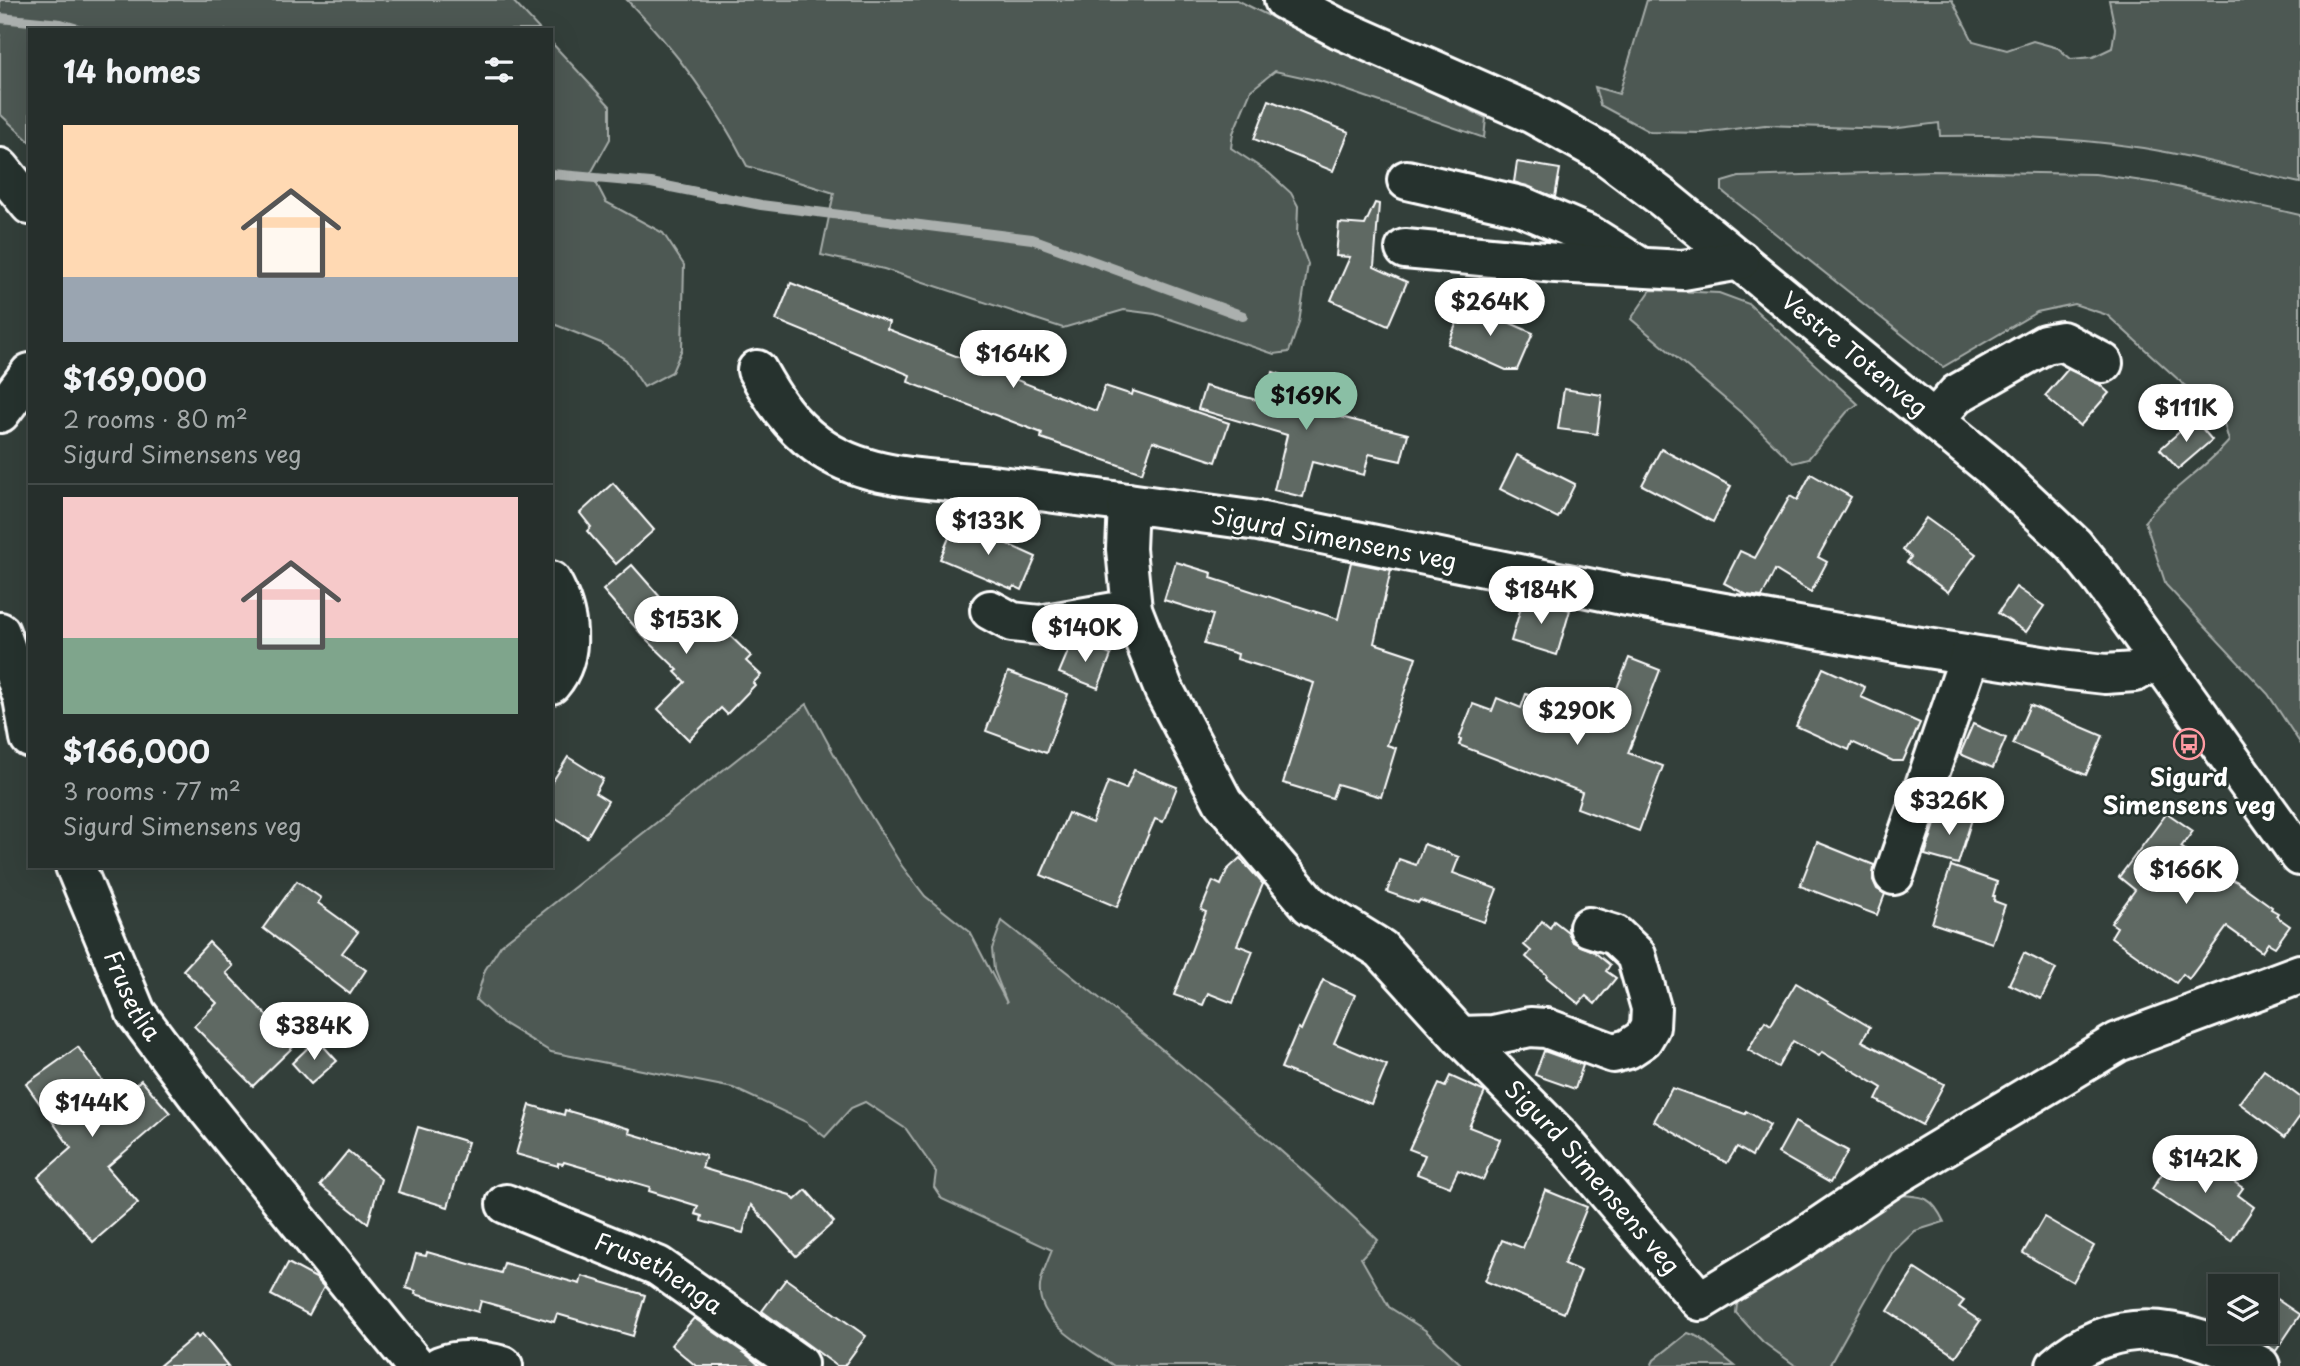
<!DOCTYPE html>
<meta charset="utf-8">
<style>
:root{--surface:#262f2c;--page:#2e3734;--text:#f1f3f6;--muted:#a4a9a9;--line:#424a48;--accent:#8abfa5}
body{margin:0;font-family:"Playpen Sans",sans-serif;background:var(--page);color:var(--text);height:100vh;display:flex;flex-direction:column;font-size:26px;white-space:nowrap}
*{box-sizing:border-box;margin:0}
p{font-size:23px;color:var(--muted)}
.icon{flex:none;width:38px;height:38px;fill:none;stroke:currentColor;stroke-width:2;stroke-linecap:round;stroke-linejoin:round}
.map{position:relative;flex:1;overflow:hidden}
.drawer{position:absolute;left:28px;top:28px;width:525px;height:840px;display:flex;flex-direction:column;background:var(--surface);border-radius:0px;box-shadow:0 7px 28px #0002,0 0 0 2px var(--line)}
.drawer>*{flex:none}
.fabs{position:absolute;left:2208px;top:1274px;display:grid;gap:14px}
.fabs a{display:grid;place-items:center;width:70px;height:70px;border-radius:0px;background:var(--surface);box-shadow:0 7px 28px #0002,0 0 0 2px var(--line);font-size:35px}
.price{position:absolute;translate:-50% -60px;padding:0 16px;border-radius:24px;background:#fff;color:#222;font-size:23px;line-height:46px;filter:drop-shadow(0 2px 4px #0008)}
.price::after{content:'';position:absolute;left:50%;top:42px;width:21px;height:16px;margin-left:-10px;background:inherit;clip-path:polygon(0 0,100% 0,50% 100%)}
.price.active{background:var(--accent);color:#111}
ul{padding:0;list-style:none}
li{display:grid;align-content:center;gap:14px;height:371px;padding:0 35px}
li+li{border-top:2px solid var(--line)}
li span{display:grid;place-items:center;height:217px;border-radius:0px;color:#555}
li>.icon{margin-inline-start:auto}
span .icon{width:126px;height:126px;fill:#fffc;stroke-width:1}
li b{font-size:30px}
h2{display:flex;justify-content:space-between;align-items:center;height:84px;padding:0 35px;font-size:30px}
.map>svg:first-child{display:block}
.green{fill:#4d5853;stroke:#a6aca9;stroke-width:2}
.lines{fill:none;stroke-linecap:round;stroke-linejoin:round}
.stream{stroke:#abb0ae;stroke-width:10}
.building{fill:#5f6964;stroke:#fff;stroke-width:2}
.minor-casing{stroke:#fff;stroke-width:44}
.minor{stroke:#26332d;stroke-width:38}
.labels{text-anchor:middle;stroke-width:5;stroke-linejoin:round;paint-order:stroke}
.street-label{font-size:24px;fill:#fff;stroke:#26332d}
.poi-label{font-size:24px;font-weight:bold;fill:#fff;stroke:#26332d}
</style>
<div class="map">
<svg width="2300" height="1366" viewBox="0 0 2300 1366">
<rect width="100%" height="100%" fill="#333f3a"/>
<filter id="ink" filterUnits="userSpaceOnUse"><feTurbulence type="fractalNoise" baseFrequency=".0143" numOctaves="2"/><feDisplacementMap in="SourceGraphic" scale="14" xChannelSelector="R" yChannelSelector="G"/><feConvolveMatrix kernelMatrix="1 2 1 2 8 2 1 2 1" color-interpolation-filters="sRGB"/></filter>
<g filter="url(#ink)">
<!-- green -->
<g class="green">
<path d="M0 0H512L540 30H30V142L0 114Z"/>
<path d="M627 0H1237C1319 42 1404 77 1486 118L1484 138 1320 81 1275 71 1251 90 1233 133 1231 148 1269 173 1291 193 1298 206 1297 235 1308 264 1299 323 1289 352 1274 354 1155 314 1124 310 1063 328 884 269 821 255 834 193 747 166C716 105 675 49 627 0Z"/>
<path d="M1647 0H1952L1973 41 2007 50 2033 41 2058 48 2071 59 2093 57 2112 48 2115 29 2109 0H2300V183C2248 172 2196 156 2143 148 2076 138 2008 135 1940 136L1939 123 1891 129 1765 125 1702 133 1650 132 1600 105 1595 87 1619 94Z"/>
<path d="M551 42 610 106V139L591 173 606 202 663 233 684 265 682 349 672 372 644 387 626 360 601 343 551 323Z"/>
<path d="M1932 171 2095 174 2163 184 2300 215V743L2268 694 2166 585 2145 521C2168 490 2204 470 2229 441L2223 420 2107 315 2074 304 2037 312 1943 367 1722 191V182L1739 177Z"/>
<path d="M1651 290 1719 293 1749 304 1858 404 1847 412 1808 459 1793 463 1745 416 1631 319Z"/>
<path d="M807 704 842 769 902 866 925 896 970 932 1007 1003 994 970 992 949 1002 921C1132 1022 1259 1127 1378 1240L1361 1258 1389 1307 1425 1330 1463 1366H1114C1088 1348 1036 1323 1040 1286 1041 1274 1048 1261 1052 1250L942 1199 934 1187 936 1172 906 1129 865 1102 851 1108 825 1137 806 1122 733 1088 551 1052 498 1020 476 1000 485 970 501 945Z"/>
<path d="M1898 1195C1925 1196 1932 1197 1944 1222L1915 1231 1892 1253 1829 1366H1796L1763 1342 1736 1313 1738 1295Z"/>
<path d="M1688 1333 1699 1337 1735 1366H1651L1654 1360Z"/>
</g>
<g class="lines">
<!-- stream -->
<g class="stream">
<path d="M0 18 61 24 81 30"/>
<path d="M551 174 651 183 761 205 1032 239 1243 316"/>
</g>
</g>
<!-- building -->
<g class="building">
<path d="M1269 100 1349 132 1333 171 1254 139Z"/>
<path d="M1517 162 1560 169 1555 197 1514 182Z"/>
<path d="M1375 203 1379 204 1374 267 1407 282 1388 326 1331 300 1350 257 1336 256 1339 223 1365 225Z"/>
<path d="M791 283 889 322 887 329 1096 411 1105 386 1132 395 1133 391 1229 423 1216 462 1153 441 1142 473 1041 438 1042 433 908 382 910 375 776 320Z"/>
<path d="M1465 303 1533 333 1517 370H1506L1448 344Z"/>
<path d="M2068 369 2099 384 2109 393 2080 426 2045 396Z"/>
<path d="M1273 372 1313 385 1305 408 1408 434 1401 461 1369 454 1364 475 1312 462 1303 497 1274 490 1287 435 1198 409 1205 386 1264 402Z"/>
<path d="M1564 389 1602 395 1597 434 1558 429Z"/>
<path d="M2194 419 2212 440 2178 469 2160 449Z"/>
<path d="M1661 449 1731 486 1713 522 1642 485Z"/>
<path d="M1517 455 1575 484 1558 518 1500 489Z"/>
<path d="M1811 474 1851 497 1818 557 1827 562 1811 592 1775 570 1762 597 1747 595 1724 583 1740 551 1755 558 1790 496 1797 500Z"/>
<path d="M613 483 654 530 616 564 587 531 591 527 580 513Z"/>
<path d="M1926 518 1976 554 1948 592 1907 562 1911 557 1903 550Z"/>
<path d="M956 521 1036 557 1022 590 1014 586 1012 589 940 559Z"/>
<path d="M1176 562 1212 573 1211 578 1338 619 1351 562 1391 570 1374 643 1416 657 1387 745 1396 748 1381 797 1337 784 1332 798 1283 783 1314 683 1237 659 1238 654 1204 644 1213 615 1164 600Z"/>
<path d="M632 565 688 629 693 624 709 639 721 627 751 656 746 661 761 675 753 683 755 685 727 714 721 708 689 740 658 709 685 682 675 672 678 670 642 635 603 590Z"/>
<path d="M2016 587 2044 606 2026 632 1998 613Z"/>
<path d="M1524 597 1570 610 1557 655 1511 641Z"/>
<path d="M1075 641 1111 655 1098 688 1059 673 1072 642Z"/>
<path d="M1629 658 1660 670 1628 753 1663 766 1639 831 1577 808 1582 792 1459 745 1461 740 1459 739 1473 704 1492 711 1497 698 1521 708 1526 694 1603 723Z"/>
<path d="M1823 668 1865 687 1861 697 1920 723 1903 761H1893L1852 742 1849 750 1796 726Z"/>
<path d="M1008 672 1068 694 1046 753 986 731Z"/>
<path d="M2030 705 2103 736 2086 775 2013 744Z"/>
<path d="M1973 724 2006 738 1993 768 1960 754Z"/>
<path d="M568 757 603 779 595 793 608 801 587 837 551 815V784Z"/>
<path d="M1134 770 1177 787 1163 822 1155 819 1117 907 1041 875 1068 813 1092 823 1108 782 1126 789Z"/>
<path d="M1940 809 1972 819 1958 864 1925 855Z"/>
<path d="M2167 813 2193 831 2181 847 2226 880 2228 878 2236 881 2272 907 2271 909 2278 913 2276 916 2290 926 2275 947 2268 943 2262 952 2227 927 2189 979 2183 974 2176 983 2111 937 2117 927 2111 923 2135 890 2119 877Z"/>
<path d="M1817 842 1874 865 1873 880 1877 889 1885 894 1877 915 1800 886Z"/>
<path d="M1424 844 1459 857 1453 873 1497 889 1484 922 1420 900 1418 903 1387 892 1399 859 1416 865Z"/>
<path d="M1240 858 1263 884 1237 945 1253 951 1233 1003 1208 993 1203 1005 1174 995 1206 912 1201 910 1213 881 1221 885 1227 870Z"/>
<path d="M1951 866 1997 882 1993 896H1995L1994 901 2005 905 1992 943 1932 923Z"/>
<path d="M297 881 321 898 318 903 358 932 342 953 366 970 350 994 263 928Z"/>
<path d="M1542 921 1550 928 1554 921 1568 932 1573 942 1593 951 1610 965 1606 971 1616 978 1595 1004 1586 996 1579 1004 1546 977 1547 975 1526 957 1531 951 1524 945Z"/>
<path d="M209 942 233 966 226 973 295 1045 253 1086 194 1026 217 1003 183 970Z"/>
<path d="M2024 953 2056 969 2041 999 2009 984Z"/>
<path d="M1323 980 1355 995 1334 1043 1387 1065 1371 1104 1281 1068 1298 1028 1301 1030Z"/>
<path d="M1796 983 1870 1027 1862 1041 1944 1084 1922 1125 1876 1100 1882 1088 1822 1052 1819 1056 1793 1041 1778 1067 1748 1050 1765 1021 1771 1025Z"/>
<path d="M317 1039 337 1061 311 1084 292 1063Z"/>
<path d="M78 1047 117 1101 141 1080 170 1113 107 1167 138 1203 93 1242 38 1177 71 1148 26 1084Z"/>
<path d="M1544 1051 1583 1065 1575 1089 1535 1075Z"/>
<path d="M2264 1070 2300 1097V1116L2285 1137 2239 1103Z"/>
<path d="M1450 1076 1485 1092 1469 1127 1500 1139 1483 1180 1458 1170 1450 1187 1417 1174 1425 1155 1409 1149 1439 1084 1445 1087Z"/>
<path d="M1672 1088 1745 1114 1746 1111 1770 1125 1752 1156 1737 1147 1727 1163 1654 1121Z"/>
<path d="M530 1105 564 1115 565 1110 630 1129 629 1133 706 1156 702 1168 790 1195 795 1200 806 1190 834 1222 796 1256 751 1205 743 1233 701 1221 702 1216 695 1214 698 1206 649 1191 650 1187 564 1162 563 1164 558 1163V1166L516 1154Z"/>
<path d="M1795 1122 1848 1151 1830 1183 1778 1153Z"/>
<path d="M418 1127 468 1142 448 1207 398 1192Z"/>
<path d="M348 1151 381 1179 368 1223 320 1185Z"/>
<path d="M2175 1154 2192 1165 2197 1157 2243 1188 2238 1195 2254 1207 2231 1241 2152 1189Z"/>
<path d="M1545 1190 1587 1207 1564 1264 1581 1271 1564 1313 1485 1281 1502 1240 1523 1248Z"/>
<path d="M2044 1217 2094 1246 2073 1282 2023 1253Z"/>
<path d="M427 1252 501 1273 504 1263 580 1284 582 1276 645 1295 633 1336 557 1314 554 1322 481 1301 478 1312 415 1294 416 1291 406 1288 416 1254 426 1256Z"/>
<path d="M288 1263 316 1278 324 1287 309 1315 271 1295Z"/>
<path d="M1915 1269 1964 1301 1959 1307 1980 1321 1956 1356 1888 1311Z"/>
<path d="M786 1279 866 1336 844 1366H837L762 1311Z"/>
<path d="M2266 1292 2300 1315 2276 1351 2266 1345Z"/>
<path d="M694 1318 746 1354 760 1366H696L671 1345Z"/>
<path d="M202 1334 228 1366H159L196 1335 198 1338Z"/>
</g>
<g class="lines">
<!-- minor casing -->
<g class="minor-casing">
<g id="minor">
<path id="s1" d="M1284 0 1338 28 1531 113 1603 153 1663 198 1990 466 2074 545 2102 580 2300 856"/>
<path d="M0 168 30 205"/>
<path d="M1407 180 1521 206 1591 236 1637 265"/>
<path d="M1405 249 1556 263 1683 270 1740 260"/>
<path d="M757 370C773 399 789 424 816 444 865 481 933 478 991 485 1037 490 1082 497 1128 503"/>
<path d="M0 413 30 373"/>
<path d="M1934 420 1957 394 2045 344 2062 341 2103 363"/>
<path d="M551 581C569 612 576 655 551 684"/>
<path d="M990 610 1012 622 1040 625 1132 609"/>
<path d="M0 632 23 698 30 738"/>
<path id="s2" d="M2157 660 2135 672 2105 674 2061 669 1895 643 1622 595 1258 521 1128 503 1126 549 1132 609 1164 690 1223 802 1310 905 1381 949 1460 1036 1560 1137 1700 1301 1795 1243 1890 1179 2118 1042 2300 974"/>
<path id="s3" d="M75 866 136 1013 207 1108 416 1366"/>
<path d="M1894 875 1970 655"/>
<path d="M1460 1036 1493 1035 1530 1027 1546 1028 1613 1053 1628 1049 1643 1039 1650 1027 1651 1008 1636 955 1615 935 1589 927"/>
<path id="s4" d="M506 1204 658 1266 798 1364"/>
<path d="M440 1366C461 1358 482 1360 503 1366"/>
<path d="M2056 1366C2119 1310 2193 1328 2260 1366"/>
</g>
</g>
<!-- minor -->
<use href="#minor" class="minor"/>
</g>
</g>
<!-- icons -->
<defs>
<g id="bus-ring" transform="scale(1.575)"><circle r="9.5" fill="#26332d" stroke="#ff9aa2" stroke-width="1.5"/><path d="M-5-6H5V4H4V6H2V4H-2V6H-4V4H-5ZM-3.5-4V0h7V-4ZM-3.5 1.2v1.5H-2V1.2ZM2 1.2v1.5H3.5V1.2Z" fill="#ff9aa2"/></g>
</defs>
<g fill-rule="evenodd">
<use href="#bus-ring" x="2189" y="744"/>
</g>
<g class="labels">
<!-- street labels -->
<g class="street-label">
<text dy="8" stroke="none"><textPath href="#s1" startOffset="676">Vestre Totenveg</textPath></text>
<text transform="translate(1334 539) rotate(11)" y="8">Sigurd Simensens veg</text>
<text dy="8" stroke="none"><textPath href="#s3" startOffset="142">Frusetlia</textPath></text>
<text dy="8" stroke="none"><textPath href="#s2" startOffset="1897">Sigurd Simensens veg</textPath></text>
<text dy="8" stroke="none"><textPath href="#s4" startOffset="168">Frusethenga</textPath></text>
</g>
<!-- poi labels -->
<g class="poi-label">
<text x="2189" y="786">Sigurd<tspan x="2189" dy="28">Simensens veg</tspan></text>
</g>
</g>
</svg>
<div class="fabs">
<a><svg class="icon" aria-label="layers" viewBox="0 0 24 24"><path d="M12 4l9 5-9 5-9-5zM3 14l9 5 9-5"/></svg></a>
</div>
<b class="price" style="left:1490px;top:338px">$264K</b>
<b class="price" style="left:1013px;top:390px">$164K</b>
<b class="price active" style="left:1306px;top:432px">$169K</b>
<b class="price" style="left:2186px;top:444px">$111K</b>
<b class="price" style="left:988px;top:557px">$133K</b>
<b class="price" style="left:1541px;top:626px">$184K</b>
<b class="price" style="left:686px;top:656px">$153K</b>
<b class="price" style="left:1085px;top:664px">$140K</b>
<b class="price" style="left:1577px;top:747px">$290K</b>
<b class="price" style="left:1949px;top:837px">$326K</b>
<b class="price" style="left:2186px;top:906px">$166K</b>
<b class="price" style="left:314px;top:1062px">$384K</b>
<b class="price" style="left:92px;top:1139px">$144K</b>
<b class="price" style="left:2205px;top:1195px">$142K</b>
<section class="drawer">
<h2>14 homes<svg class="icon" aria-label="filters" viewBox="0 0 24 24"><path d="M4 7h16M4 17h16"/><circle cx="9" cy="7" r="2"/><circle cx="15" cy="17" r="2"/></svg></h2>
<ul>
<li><span style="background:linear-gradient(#ffd9b3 70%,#9aa5b1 0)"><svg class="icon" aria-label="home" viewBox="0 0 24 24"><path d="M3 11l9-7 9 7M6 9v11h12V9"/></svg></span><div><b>$169,000</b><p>2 rooms · 80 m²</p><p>Sigurd Simensens veg</p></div></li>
<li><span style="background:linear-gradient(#f6c9c9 65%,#7fa58c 0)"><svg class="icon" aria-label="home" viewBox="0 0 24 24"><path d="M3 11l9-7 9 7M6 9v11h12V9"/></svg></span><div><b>$166,000</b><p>3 rooms · 77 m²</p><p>Sigurd Simensens veg</p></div></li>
</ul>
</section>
</div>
